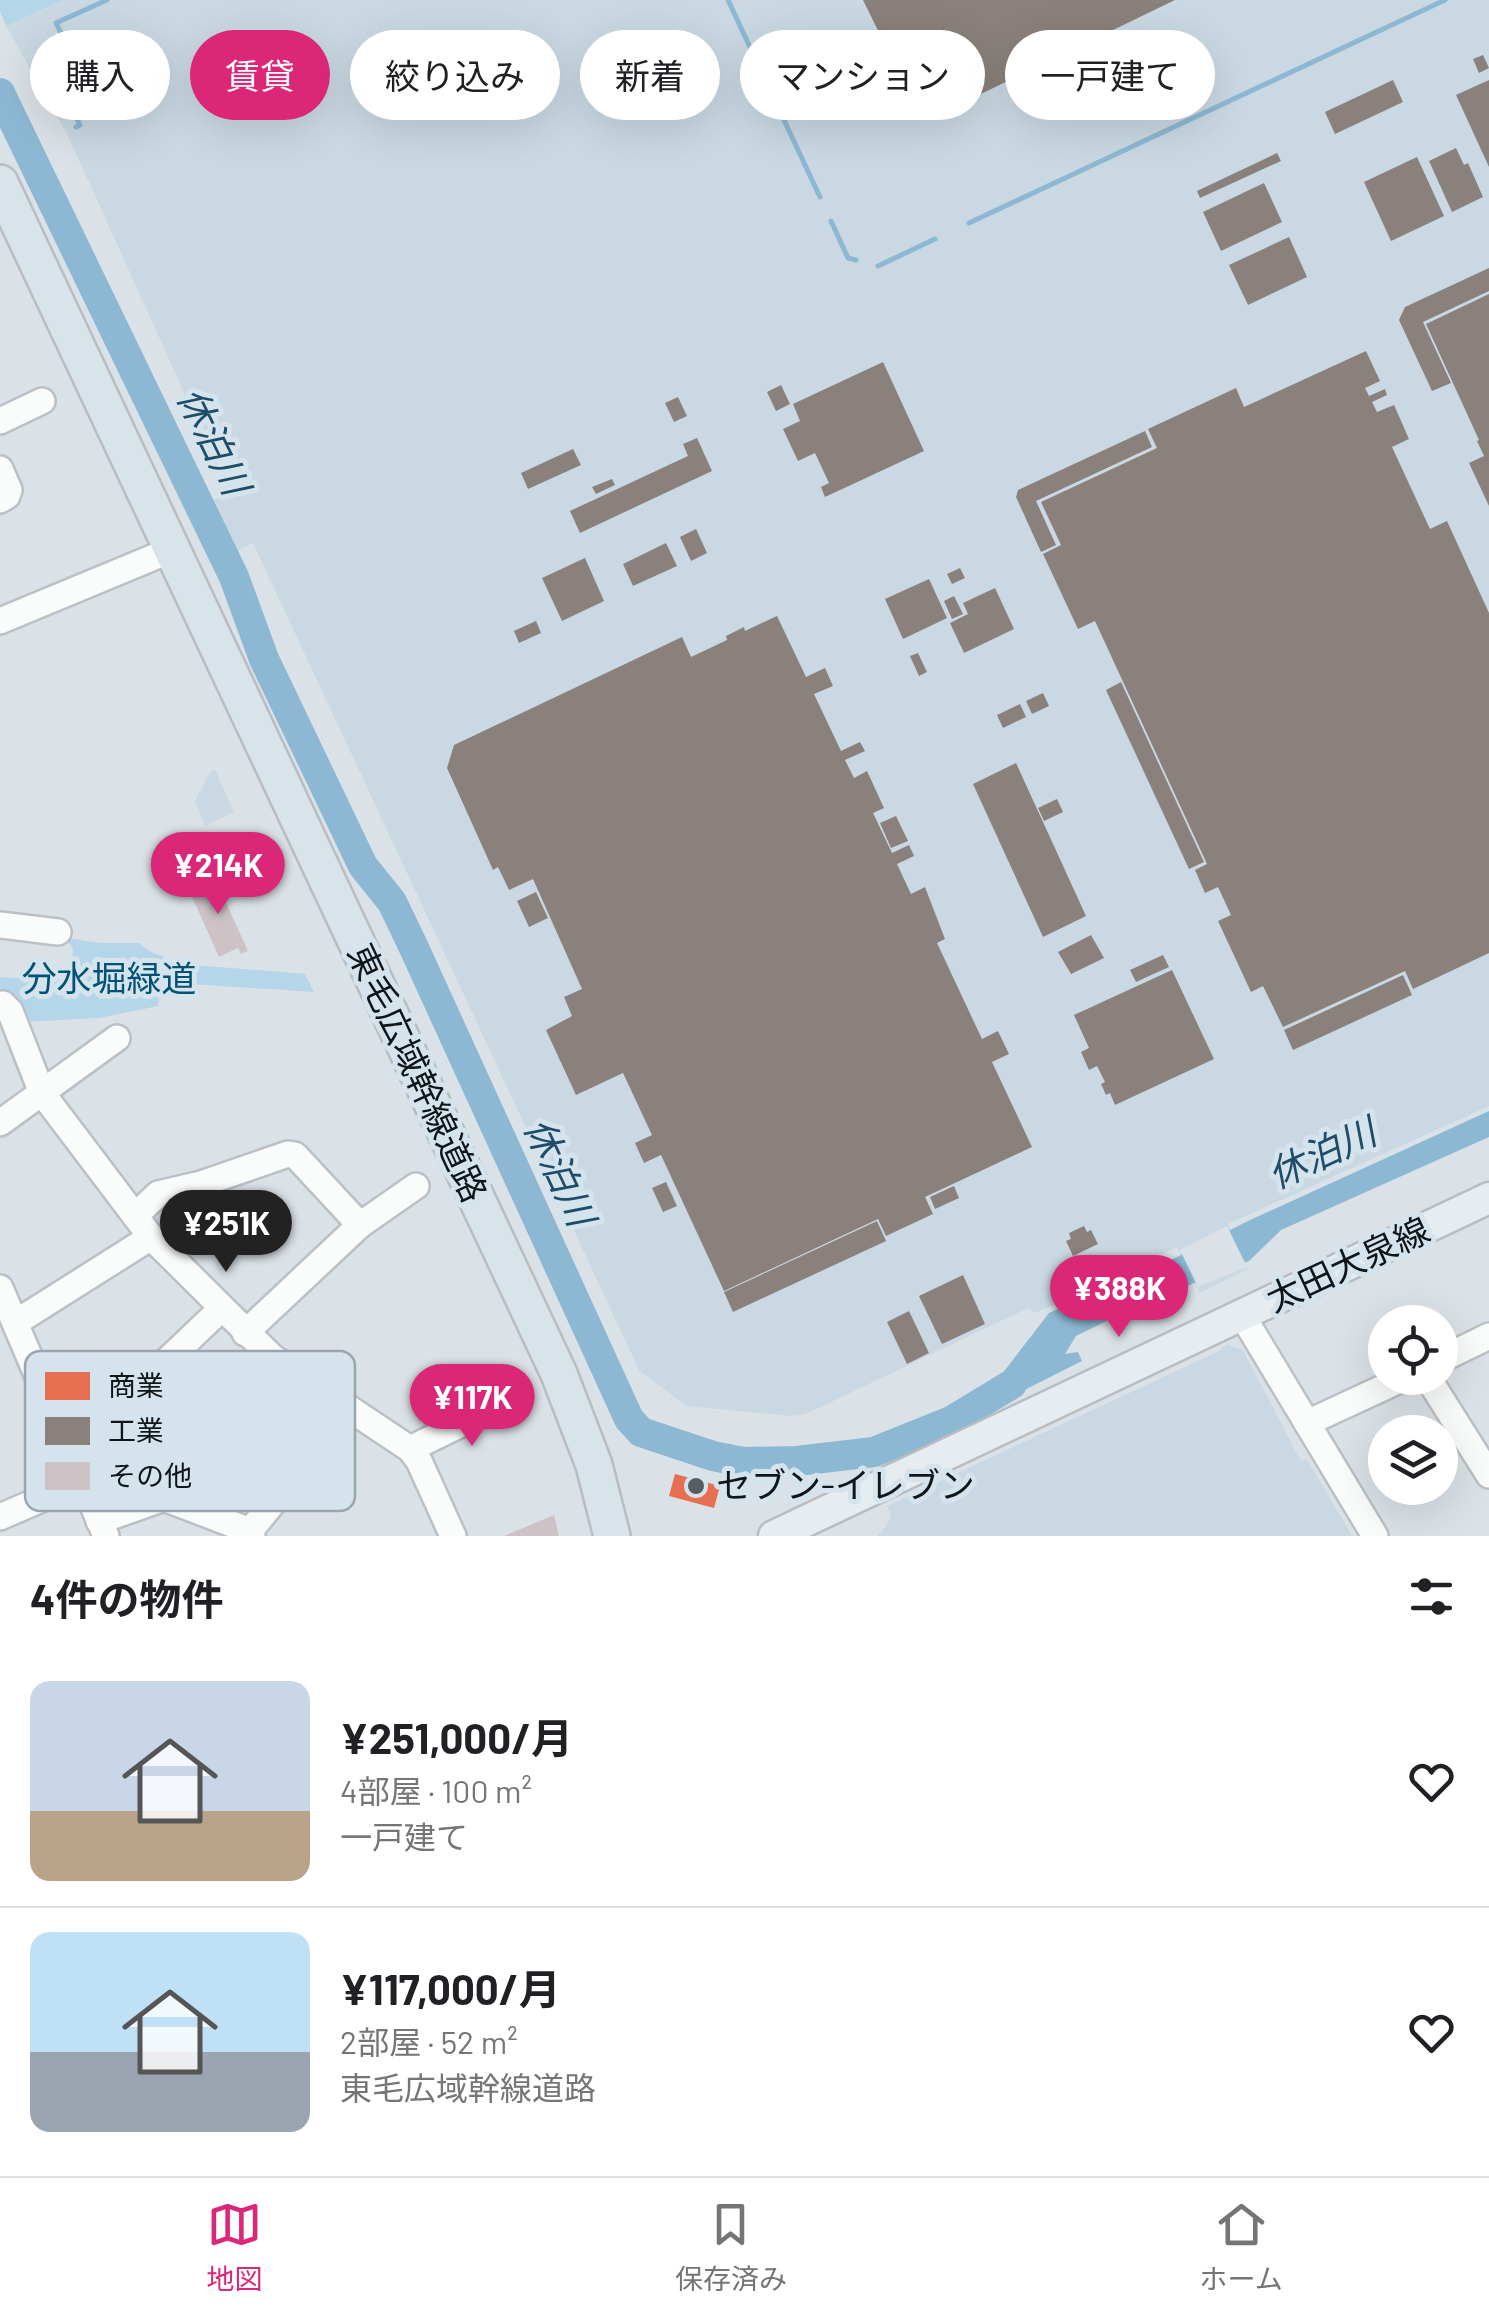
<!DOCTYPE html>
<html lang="ja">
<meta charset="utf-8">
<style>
:root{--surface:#fff;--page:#f2f2f2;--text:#202124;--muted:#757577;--line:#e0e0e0;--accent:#db2777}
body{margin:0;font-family:Barlow,"Noto Sans JP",sans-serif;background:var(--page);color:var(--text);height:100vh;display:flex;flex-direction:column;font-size:38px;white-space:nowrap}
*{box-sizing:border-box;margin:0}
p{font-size:32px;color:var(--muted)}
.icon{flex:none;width:55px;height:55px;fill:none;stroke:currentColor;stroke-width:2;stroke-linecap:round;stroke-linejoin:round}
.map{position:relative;height:1536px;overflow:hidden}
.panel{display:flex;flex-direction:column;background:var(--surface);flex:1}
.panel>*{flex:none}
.hud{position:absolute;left:30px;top:30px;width:1430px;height:90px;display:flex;gap:20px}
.controls{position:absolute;left:1368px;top:1305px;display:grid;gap:20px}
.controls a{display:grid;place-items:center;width:90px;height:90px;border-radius:50%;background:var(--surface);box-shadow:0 10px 40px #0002;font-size:50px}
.price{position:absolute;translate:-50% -85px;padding:0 22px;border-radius:35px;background:var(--accent);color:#fff;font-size:32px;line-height:65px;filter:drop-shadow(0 2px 5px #0008)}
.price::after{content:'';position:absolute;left:50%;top:60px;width:30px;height:22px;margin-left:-15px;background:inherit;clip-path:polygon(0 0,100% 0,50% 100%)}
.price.selected{background:#222;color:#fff}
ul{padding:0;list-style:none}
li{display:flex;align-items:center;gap:30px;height:250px;padding:0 30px}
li+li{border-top:2px solid var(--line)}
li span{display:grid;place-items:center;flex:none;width:280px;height:200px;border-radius:20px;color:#555}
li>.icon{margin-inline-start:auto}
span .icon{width:120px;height:120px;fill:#fffc;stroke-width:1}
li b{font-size:42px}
h2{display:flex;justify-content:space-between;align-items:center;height:120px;padding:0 30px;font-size:42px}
.tag{padding:0 35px;border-radius:45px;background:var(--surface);box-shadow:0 10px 40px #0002;font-size:35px;line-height:90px}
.tag.selected{background:var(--accent);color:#fff}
.dock{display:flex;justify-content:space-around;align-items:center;height:140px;border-top:2px solid var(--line);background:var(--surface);font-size:28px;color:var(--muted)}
.dock a{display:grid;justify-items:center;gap:5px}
.dock .selected{color:var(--accent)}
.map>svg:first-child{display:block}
.built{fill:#c9d8e2}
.green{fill:#b5d5e9}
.water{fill:#8db8d3}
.pier{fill:#dbe2e7}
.shops{fill:#e76f51}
.industry{fill:#8a817c}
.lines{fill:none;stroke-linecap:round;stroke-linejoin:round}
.stream{stroke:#8db8d3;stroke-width:5}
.river{stroke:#8db8d3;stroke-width:30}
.building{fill:#cdc3c7}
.minor-casing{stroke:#bbc0c4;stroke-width:30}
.major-casing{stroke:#b9bdbf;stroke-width:35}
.highway-casing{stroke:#b9bdbf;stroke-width:40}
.minor{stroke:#fafbfb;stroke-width:25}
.major{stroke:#e6edf1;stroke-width:30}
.highway{stroke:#d9e4ea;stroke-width:35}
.poi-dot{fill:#575d60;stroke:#d5e3ed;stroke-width:4}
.labels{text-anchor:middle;stroke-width:10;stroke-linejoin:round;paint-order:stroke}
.park-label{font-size:35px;fill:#015275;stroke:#d5e3ed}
.street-label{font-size:35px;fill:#101518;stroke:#d5e3ed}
.poi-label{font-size:35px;fill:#101518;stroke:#d5e3ed;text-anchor:start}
.water-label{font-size:38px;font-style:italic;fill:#1e4d67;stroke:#d5e3ed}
.key{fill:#d5e3ed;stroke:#9aa5ad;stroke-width:2.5}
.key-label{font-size:28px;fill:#101518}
</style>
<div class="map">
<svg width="1489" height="1536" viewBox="0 0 1489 1536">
<rect width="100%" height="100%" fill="#dbe2e7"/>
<!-- built -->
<g class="built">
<path d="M63 0H1489V1106L1228 1224 1248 1269 1200 1293 1177 1247 1036 1313 1028 1308 806 1414 791 1416 686 1406 639 1370 253 543 213 562 190 512 229 492 69 138 6 26Z"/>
<path d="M215 770 234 812 205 826 195 801 211 771Z"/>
<path d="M1226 1344 1243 1350 1301 1461 1307 1459 1352 1536H877L887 1525 891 1516 887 1506 1221 1350Z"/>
</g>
<!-- green -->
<g class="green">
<path d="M0 0H63L6 26 0 11Z"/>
<path d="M66 938 101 943H139L149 951 182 964 305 974 314 992 160 982 158 1006 99 1018 22 1022 0 998V977L31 979 70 974 73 949Z"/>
</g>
<!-- water -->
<path class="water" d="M1489 1111V1137L1281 1230 1249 1261 1182 1288 1171 1289 1076 1336 1065 1354 1078 1352 1082 1361 991 1407 978 1405 1049 1313 1169 1261 1250 1220Z"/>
<!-- pier -->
<path class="pier" d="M1227 1226 1247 1267 1198 1287 1180 1250Z"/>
<!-- shops -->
<path class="shops" d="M675 1474 720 1486 714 1508 669 1496Z"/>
<!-- industry -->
<g class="industry">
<path d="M863 0H1175L958 105 947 83 924 94 902 49 890 55Z"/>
<path d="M1483 55 1489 68 1479 73 1473 59Z"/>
<path d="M1393 80 1403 102 1335 134 1325 112Z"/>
<path d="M1489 80V167L1456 95Z"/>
<path d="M1456 148 1464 165 1468 163 1483 197 1452 212 1429 161Z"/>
<path d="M1277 153 1281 161 1200 198 1197 191Z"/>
<path d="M1417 157 1444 216 1391 241 1364 182Z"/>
<path d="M1264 183 1282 222 1221 251 1203 212Z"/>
<path d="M1289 237 1307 277 1248 305 1229 265Z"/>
<path d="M1489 268V291L1423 322 1451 383 1432 391 1399 320 1405 307Z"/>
<path d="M1489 294V506L1469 463 1484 456 1477 441 1479 440 1426 324Z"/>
<path d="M1366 351 1380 381 1365 388 1369 396 1385 389 1387 395 1372 402 1377 412 1394 405 1409 439 1392 447 1430 529 1447 521 1489 613V953L1413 989 1405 971 1283 1027 1263 986 1251 992 1218 921 1231 915 1218 887 1205 893 1195 870 1207 864 1095 621 1078 629 1043 554 1061 545 1041 502 1157 448 1148 429 1236 388 1244 407Z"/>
<path d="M883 362 924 451 825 497 821 487 829 483 815 453 798 461 783 429 800 421 793 404Z"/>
<path d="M781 385 790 404 776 411 767 392Z"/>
<path d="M678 397 687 416 674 422 665 403Z"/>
<path d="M1145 431 1152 447 1036 501 1056 545 1041 552 1016 497 1018 490Z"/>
<path d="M697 438 712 471 580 533 570 511 688 456 683 444Z"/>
<path d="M573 449 581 465 528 489 521 473Z"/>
<path d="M612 479 615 485 596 494 592 487Z"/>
<path d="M696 529 707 553 691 561 680 537Z"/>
<path d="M666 543 677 566 633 586 623 564Z"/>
<path d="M585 558 604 601 562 621 542 578Z"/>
<path d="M960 568 965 578 952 584 947 574Z"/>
<path d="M929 579 947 618 903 639 885 599Z"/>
<path d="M995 588 1014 629 964 653 950 623 968 614 963 603Z"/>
<path d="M954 596 963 614 952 619 944 601Z"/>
<path d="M777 616 806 677 825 668 833 686 814 694 841 751 860 742 865 751 845 760 854 778 867 771 884 808 873 813 892 853 909 845 914 856 897 864 911 894 925 887 945 939 937 943 982 1039 998 1031 1009 1054 992 1062 1032 1147 925 1197 933 1214 886 1236 878 1219 724 1291 661 1155 644 1163 635 1143 652 1135 623 1073 576 1095 546 1030 572 1016 564 997 582 989 533 879 509 890 498 867 493 870 447 768 454 745 682 637 691 657 727 640 726 636 744 627 745 631Z"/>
<path d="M536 621 541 633 519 643 514 631Z"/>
<path d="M918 653 927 672 919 676 910 656Z"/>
<path d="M1121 682 1204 862 1189 869 1106 690Z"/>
<path d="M1043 693 1049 706 1032 714 1026 701Z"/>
<path d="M1020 704 1026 717 1003 728 997 715Z"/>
<path d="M1016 763 1086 916 1043 937 973 784Z"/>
<path d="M1057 799 1063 812 1044 821 1038 808Z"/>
<path d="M896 816 908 841 891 848 880 823Z"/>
<path d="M536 892 548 918 529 927 517 901Z"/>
<path d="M1091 935 1104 958 1071 974 1058 952Z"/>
<path d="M1163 955 1169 967 1136 982 1130 970Z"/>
<path d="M1172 970 1214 1059 1115 1105 1110 1093 1106 1095 1101 1084 1105 1082 1097 1066 1089 1070 1081 1052 1089 1048 1074 1015Z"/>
<path d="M1403 975 1412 995 1293 1050 1284 1030Z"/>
<path d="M570 1163 580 1184 566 1191 556 1169Z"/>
<path d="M666 1182 677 1206 663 1212 652 1188Z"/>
<path d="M954 1186 959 1198 935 1209 930 1197Z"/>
<path d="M877 1221 886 1241 733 1312 724 1292Z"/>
<path d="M1084 1226 1087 1232 1091 1230 1098 1244 1073 1256 1066 1241 1071 1239 1069 1233Z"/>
<path d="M963 1275 985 1324 942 1344 919 1296Z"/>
<path d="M909 1311 929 1353 907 1364 887 1322Z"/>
</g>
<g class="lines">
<!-- stream -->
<g class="stream">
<path d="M728 0 820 197"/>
<path d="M83 77 56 23 107 0"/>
<path d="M68 86 62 88 80 125 76 127"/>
<path d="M831 221 848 258 856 260"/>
<path d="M969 223 1445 0"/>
<path d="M878 266 935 239"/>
</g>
<!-- river -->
<path class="river" d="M0 93 234 577 264 659 363 866 392 902 414 948 629 1419 641 1432 713 1456 743 1462 797 1461 874 1452 951 1421 1012 1384"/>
</g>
<!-- building -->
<g class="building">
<path d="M216 876 219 882 223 880 230 895 224 898 248 951 241 954 238 948 219 957 189 890 202 885 204 889 209 887 206 880Z"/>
<path d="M554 1515 559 1536H504Z"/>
</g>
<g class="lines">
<!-- minor casing -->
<g class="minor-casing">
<g id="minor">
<path d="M0 421 42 401"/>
<path d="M0 469 9 490 7 496 0 500"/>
<path d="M0 621 171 550"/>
<path d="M0 925 58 932"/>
<path d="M3 1004 10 1011 42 1093 151 1237 272 1357 410 1449 419 1461 453 1536"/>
<path d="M0 1123 117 1038"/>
<path d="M136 1215 158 1194 201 1184 288 1154 295 1155 360 1225"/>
<path d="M0 1288 106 1536"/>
<path d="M1242 1315 1375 1536"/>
<path d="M15 1323 151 1237"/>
<path d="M245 1333 360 1225 416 1186"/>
<path d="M1440 1360 1489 1336"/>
<path d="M1428 1378 1489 1475"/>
<path d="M1307 1423 1404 1378"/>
<path d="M410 1449 508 1401"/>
<path d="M70 1453 221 1309"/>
<path d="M164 1498 272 1357"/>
<path d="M0 1517 83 1481"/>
<path d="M99 1521 164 1498 250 1531"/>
<path d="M252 1536 250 1531 349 1409"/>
</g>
</g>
<!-- major casing -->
<g class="major-casing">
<path id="major" d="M774 1536 1489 1198"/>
</g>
<!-- highway casing -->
<g class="highway-casing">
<path id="highway" d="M0 183 559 1374 594 1465 612 1536"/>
</g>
<!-- minor -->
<use href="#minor" class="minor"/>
<!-- major -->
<use href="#major" class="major"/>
<!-- highway -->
<use href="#highway" class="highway"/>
</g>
<!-- markers -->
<circle class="poi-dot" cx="696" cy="1486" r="10"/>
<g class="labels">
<!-- park labels -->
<g class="park-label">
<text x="109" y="991">分水堀緑道</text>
</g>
<!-- street labels -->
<g class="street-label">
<text transform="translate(417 1073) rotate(65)" y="12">東毛広域幹線道路</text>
<text transform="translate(1348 1265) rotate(-25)" y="12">太田大泉線</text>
</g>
<!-- poi labels -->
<g class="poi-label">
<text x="716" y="1498">セブン-イレブン</text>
</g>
<!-- water labels -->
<g class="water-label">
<text transform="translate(213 441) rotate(64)" y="13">休泊川</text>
<text transform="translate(1322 1154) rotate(-25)" y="13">休泊川</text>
<text transform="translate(559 1172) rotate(65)" y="13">休泊川</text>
</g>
</g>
<!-- legend -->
<rect x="25" y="1351" width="330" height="160" rx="15" class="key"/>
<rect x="45" y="1372" width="45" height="28" fill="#e76f51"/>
<rect x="45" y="1417" width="45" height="28" fill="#8a817c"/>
<rect x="45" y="1462" width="45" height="28" fill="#cdc3c7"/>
<g class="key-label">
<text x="108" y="1396">商業</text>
<text x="108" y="1441">工業</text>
<text x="108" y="1486">その他</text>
</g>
</svg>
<div class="controls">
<a><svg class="icon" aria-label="locate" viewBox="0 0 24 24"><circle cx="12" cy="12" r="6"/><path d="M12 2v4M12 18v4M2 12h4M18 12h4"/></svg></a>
<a><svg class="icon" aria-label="layers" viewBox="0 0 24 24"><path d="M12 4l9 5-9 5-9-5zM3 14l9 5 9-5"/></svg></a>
</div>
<b class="price" style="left:218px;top:917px">¥214K</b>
<b class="price selected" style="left:226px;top:1275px">¥251K</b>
<b class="price" style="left:1119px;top:1340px">¥388K</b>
<b class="price" style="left:472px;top:1449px">¥117K</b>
<div class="hud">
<a class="tag">購入</a>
<a class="tag selected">賃貸</a>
<a class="tag">絞り込み</a>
<a class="tag">新着</a>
<a class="tag">マンション</a>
<a class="tag">一戸建て</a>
</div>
</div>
<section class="panel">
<h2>4件の物件<svg class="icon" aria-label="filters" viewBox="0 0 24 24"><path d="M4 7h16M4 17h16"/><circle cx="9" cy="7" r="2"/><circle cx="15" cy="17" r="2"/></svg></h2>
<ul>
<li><span style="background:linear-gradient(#c9d6e8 65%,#b9a48a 0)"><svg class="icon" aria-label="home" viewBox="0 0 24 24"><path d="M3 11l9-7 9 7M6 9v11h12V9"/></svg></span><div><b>¥251,000/月</b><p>4部屋 · 100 m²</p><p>一戸建て</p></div><svg class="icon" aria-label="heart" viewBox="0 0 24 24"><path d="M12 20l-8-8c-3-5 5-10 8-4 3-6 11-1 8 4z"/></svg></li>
<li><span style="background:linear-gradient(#bfe0f5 60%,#9aa5b1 0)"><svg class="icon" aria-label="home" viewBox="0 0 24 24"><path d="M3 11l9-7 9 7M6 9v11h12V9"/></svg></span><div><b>¥117,000/月</b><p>2部屋 · 52 m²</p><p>東毛広域幹線道路</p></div><svg class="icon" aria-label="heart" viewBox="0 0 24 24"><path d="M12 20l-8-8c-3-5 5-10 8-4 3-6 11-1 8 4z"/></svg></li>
</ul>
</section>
<nav class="dock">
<a class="selected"><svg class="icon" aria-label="map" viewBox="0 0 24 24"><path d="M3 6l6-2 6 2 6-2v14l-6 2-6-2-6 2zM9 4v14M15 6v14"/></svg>地図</a>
<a><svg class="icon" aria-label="saved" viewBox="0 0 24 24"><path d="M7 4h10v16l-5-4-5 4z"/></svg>保存済み</a>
<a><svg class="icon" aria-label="home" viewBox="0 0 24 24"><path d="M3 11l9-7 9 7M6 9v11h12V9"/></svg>ホーム</a>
</nav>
